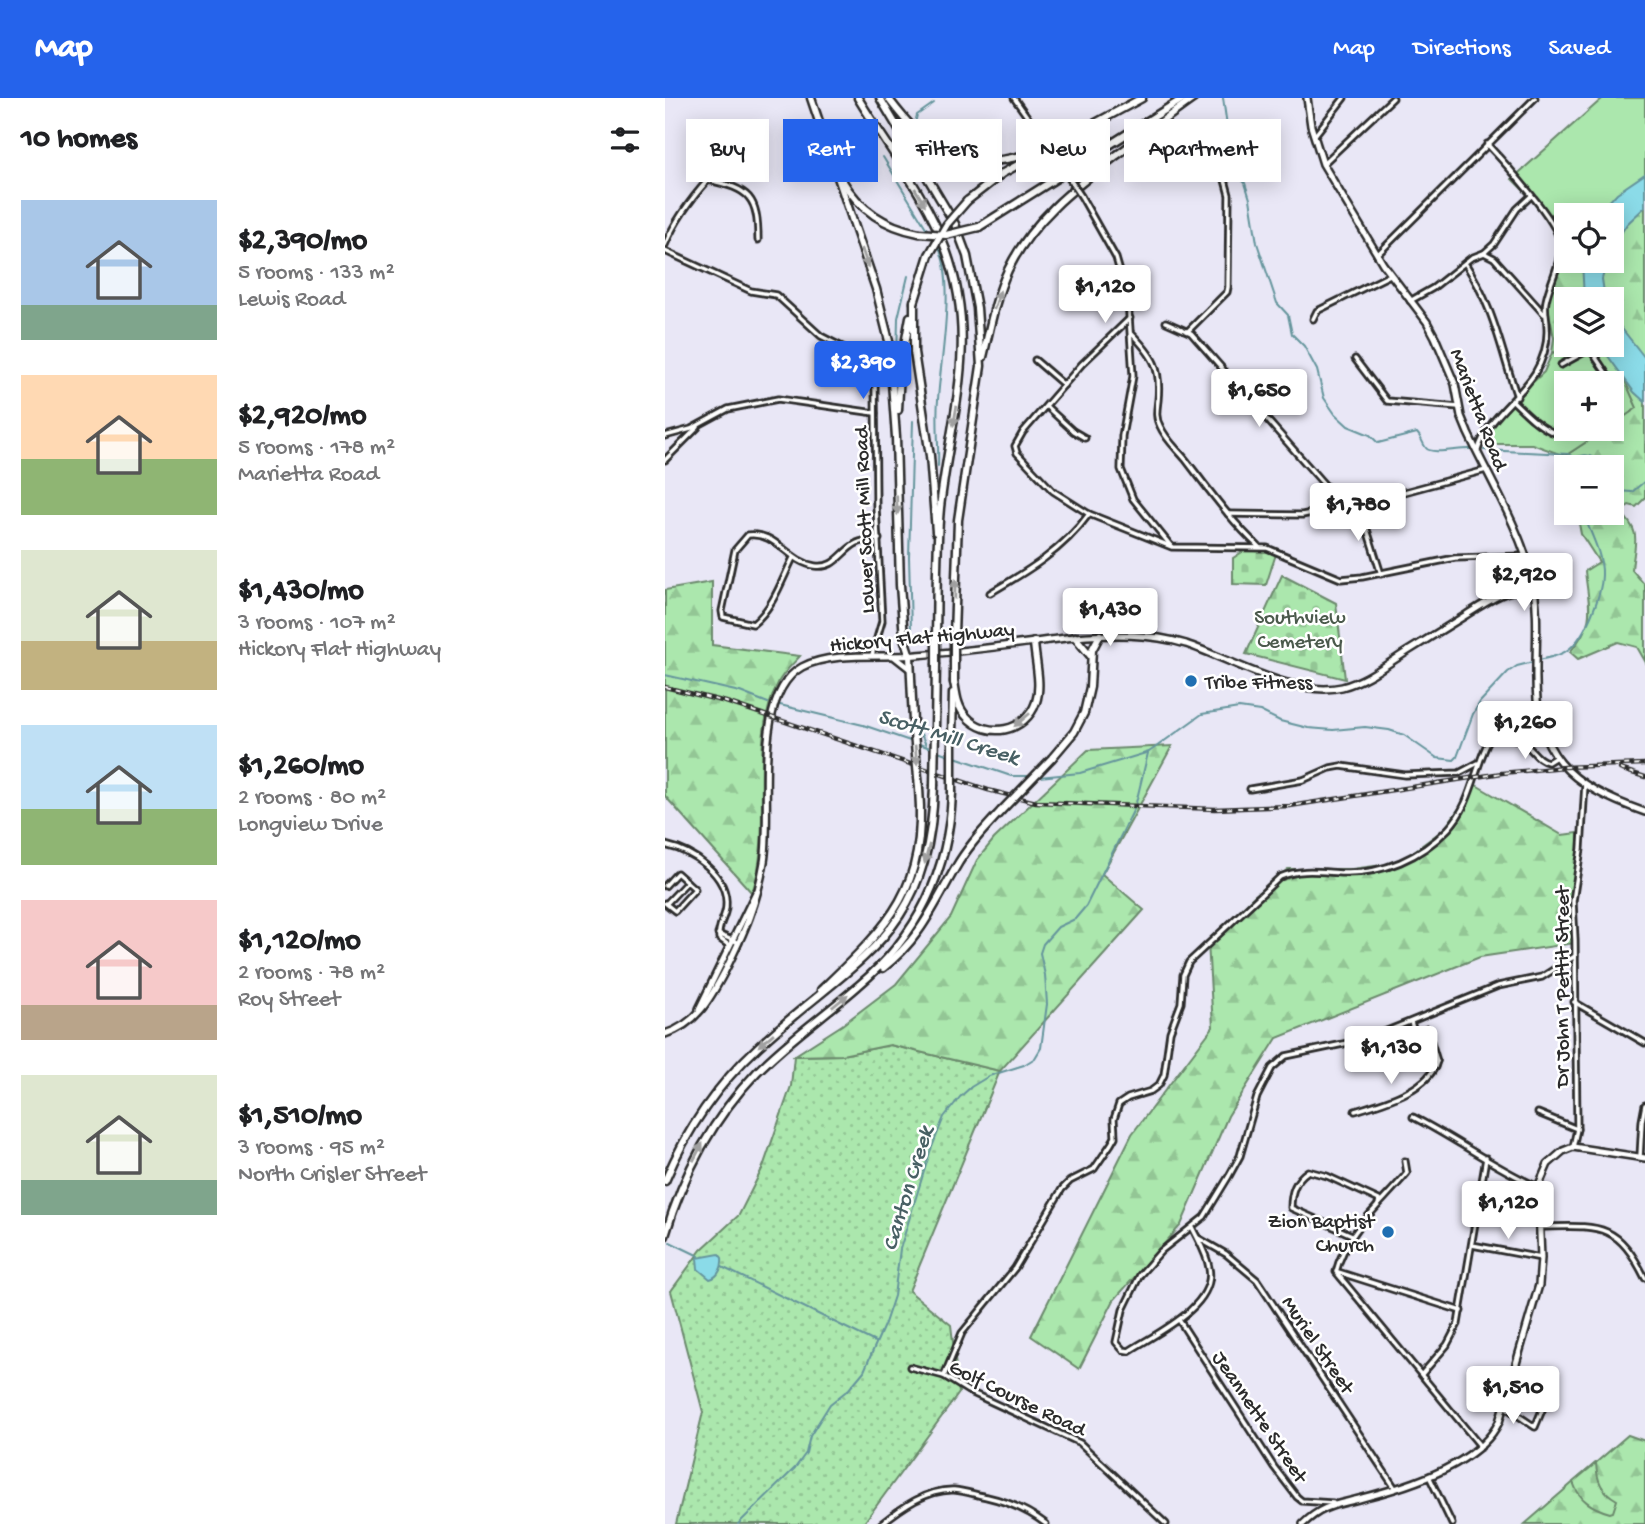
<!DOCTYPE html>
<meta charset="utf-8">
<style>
:root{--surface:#fff;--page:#f2f2f2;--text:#202124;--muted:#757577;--accent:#2563eb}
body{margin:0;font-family:"Gochi Hand",sans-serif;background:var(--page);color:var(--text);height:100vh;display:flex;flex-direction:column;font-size:26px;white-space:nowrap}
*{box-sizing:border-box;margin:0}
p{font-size:23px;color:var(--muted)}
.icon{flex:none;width:38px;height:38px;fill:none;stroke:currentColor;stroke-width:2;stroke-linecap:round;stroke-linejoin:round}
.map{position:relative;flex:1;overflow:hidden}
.drawer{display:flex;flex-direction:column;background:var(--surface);width:665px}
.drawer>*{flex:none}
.guide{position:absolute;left:21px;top:21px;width:665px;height:63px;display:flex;gap:14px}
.buttons{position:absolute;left:889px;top:105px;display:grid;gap:14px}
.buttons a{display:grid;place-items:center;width:70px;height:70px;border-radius:0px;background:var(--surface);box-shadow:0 4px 18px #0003;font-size:35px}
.price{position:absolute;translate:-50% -60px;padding:0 16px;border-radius:7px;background:#fff;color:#222;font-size:23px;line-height:46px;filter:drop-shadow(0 2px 4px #0008)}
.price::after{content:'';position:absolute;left:50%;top:42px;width:21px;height:16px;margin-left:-10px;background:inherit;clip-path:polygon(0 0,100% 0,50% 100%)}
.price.on{background:var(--accent);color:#fff}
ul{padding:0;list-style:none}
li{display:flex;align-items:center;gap:21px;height:175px;padding:0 21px}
li span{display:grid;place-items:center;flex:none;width:196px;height:140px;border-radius:0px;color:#555}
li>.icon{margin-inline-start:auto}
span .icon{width:84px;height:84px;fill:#fffc;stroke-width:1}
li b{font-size:30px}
h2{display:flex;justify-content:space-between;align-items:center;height:84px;padding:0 21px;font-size:30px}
.tag{padding:0 24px;border-radius:0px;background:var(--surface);box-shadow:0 4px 18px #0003;font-size:24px;line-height:63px}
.tag.on{background:var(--accent);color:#fff}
header{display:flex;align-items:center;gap:42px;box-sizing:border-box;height:98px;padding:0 35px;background:var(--accent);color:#fff}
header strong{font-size:33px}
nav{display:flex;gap:38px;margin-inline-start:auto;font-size:24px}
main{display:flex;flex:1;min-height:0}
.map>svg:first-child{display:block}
.grass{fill:url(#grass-dots);stroke:#6b896c;stroke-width:2}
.forest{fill:url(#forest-firs);stroke:#6b896c;stroke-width:2}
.cemetery{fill:url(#cemetery-stones);stroke:#6b896c;stroke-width:2}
.park{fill:#abe7ad;stroke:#6b896c;stroke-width:2}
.water{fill:#8bdbe8;stroke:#65959c;stroke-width:2}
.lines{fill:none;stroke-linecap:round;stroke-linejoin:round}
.stream{stroke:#65959c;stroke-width:2}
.street-casing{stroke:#2b2b2b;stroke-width:9}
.secondary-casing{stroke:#2b2b2b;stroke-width:10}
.primary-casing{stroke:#2b2b2b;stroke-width:10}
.highway-casing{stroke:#2b2b2b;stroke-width:11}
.street{stroke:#fff;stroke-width:3.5}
.secondary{stroke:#fff;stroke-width:5}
.primary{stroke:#fff;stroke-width:5}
.highway{stroke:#fff;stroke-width:6}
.rail-casing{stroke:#2b2b2b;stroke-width:4.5}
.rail{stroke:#fff;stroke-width:2;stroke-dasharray:5;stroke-linecap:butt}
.street-bridge-casing{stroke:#2b2b2b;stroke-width:9;stroke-linecap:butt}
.highway-bridge-casing{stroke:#2b2b2b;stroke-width:11;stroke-linecap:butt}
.street-bridge{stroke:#fff;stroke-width:3.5}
.highway-bridge{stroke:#fff;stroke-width:6}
.oneway{fill:#a0a0a0}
.poi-dot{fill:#1f6fb2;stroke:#fff;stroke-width:2.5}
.labels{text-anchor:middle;stroke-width:5;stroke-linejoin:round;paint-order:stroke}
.street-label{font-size:21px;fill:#2b2b2b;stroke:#fff}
.park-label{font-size:21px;fill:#4b5a4c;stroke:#fff}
.poi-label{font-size:21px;fill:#2b2b2b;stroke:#fff;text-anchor:start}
.water-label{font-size:23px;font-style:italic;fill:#486064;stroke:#fff}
</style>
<header>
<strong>Map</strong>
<nav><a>Map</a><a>Directions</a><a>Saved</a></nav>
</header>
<main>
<section class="drawer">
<h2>10 homes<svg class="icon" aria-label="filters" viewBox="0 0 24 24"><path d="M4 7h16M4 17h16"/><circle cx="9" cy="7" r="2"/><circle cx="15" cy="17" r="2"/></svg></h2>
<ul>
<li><span style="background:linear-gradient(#a9c7e8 75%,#7fa58c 0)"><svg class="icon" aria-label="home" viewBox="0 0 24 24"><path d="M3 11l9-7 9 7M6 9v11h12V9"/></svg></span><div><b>$2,390/mo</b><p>5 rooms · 133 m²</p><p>Lewis Road</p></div></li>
<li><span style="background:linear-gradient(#ffd9b3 60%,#8fb573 0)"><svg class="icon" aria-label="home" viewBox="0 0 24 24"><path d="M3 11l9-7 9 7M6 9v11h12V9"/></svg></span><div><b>$2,920/mo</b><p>5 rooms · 178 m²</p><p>Marietta Road</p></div></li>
<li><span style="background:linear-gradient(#dfe7d0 65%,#c2b280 0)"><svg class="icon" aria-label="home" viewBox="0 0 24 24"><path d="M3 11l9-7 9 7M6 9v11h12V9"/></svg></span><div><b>$1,430/mo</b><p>3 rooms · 107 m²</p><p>Hickory Flat Highway</p></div></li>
<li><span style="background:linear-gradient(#bfe0f5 60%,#8fb573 0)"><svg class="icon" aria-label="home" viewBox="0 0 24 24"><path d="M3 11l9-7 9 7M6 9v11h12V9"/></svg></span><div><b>$1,260/mo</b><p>2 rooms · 80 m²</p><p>Longview Drive</p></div></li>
<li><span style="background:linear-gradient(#f6c9c9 75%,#b9a48a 0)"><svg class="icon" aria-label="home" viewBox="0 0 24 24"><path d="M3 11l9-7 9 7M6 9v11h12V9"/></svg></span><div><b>$1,120/mo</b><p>2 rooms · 78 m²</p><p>Roy Street</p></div></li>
<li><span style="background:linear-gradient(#dfe7d0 75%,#7fa58c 0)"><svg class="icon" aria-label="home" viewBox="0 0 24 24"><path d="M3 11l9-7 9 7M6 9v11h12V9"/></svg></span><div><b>$1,510/mo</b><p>3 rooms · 95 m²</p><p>North Crisler Street</p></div></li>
</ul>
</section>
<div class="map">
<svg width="980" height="1426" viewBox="0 0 980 1426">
<defs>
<pattern id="grass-dots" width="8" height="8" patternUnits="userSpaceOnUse" patternTransform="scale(1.75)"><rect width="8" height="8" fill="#abe7ad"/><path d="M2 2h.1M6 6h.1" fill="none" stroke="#93c695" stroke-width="1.8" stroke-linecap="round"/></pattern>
<pattern id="forest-firs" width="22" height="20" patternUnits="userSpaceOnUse" patternTransform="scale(1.75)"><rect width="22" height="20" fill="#abe7ad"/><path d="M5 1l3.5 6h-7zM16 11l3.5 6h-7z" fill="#93c695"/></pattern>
<pattern id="cemetery-stones" width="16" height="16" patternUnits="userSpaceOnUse" patternTransform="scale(1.75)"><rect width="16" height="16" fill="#abe7ad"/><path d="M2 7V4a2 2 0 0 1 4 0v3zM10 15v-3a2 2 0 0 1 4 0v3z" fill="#93c695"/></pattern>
</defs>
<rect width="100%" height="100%" fill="#e9e7f6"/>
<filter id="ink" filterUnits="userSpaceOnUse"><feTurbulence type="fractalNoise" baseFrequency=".0143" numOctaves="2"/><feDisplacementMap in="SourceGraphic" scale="14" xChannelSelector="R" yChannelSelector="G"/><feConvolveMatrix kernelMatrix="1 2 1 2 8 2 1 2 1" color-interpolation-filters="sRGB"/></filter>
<g filter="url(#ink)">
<!-- grass -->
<path class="grass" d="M225 947 335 973 244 1193 286 1227 294 1295 198 1426H11L38 1314 6 1193 36 1152 74 1117 98 1069 126 988 129 958 177 957Z"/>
<!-- forest -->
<g class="forest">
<path d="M980 102V400L971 409 964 407 955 414C978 435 969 445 967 472L980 487V563L972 549 953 544 913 561 905 554C932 522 924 511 920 473L934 464 916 436 912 415H947V369H903L900 358 941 331H947V327L971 310 944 247H947V201H901V247H921L887 255 889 240 882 204 897 151 901 149V163H947V122Z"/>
<path d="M47 484V547L135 558C128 566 119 574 114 583 81 644 110 728 87 795L0 698V492Z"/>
<path d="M507 648 437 776 479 812 335 973 225 947 177 957 129 958 177 927 231 886 286 819 312 762 329 741 423 652Z"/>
<path d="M811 687 897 737 913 735 910 845 815 859 612 940 563 1018 516 1127 449 1202 414 1271 366 1238 467 1036 548 929 543 844 589 798 623 771H687L733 765 779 731Z"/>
<path d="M963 1337 980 1343V1426H860Z"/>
</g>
<!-- cemetery -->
<g class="cemetery">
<path d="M582 451 598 452 611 456 601 487 568 486V460Z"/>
<path d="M617 477 671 505 680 581 581 556Z"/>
<path d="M931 1365C932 1383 936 1393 952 1402L948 1414 945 1415C927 1410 914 1402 908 1384Z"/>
</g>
<!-- park -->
<g class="park">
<path d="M938 0H980V102L947 117H901V149L897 151 893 127 847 81Z"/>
<path d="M921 247H944L972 310 947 327V285H901V331H941L900 358 867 346H812L849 302 879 274 887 255Z"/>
</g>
<!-- water -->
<g class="water">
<path d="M980 76V109L962 126 947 149V117H932L952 95Z"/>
<path d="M917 163H942L937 181 940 201H919Z"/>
<path d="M947 218 980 260V304L969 294 935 247H947Z"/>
<path d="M54 1156 57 1160C58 1168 54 1179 45 1181L33 1171 32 1160Z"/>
</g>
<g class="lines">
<!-- stream -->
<g class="stream">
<path d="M558 0 565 49 573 77 580 85 585 101 592 145 612 205 623 217 627 236 639 248 652 272 659 300 670 316 683 328 705 337 713 345 752 335C757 340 757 345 761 350 766 357 795 350 806 351"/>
<path d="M269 5 252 17 250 25C265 41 281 37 298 49"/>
<path d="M218 59 263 133"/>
<path d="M272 146C292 181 275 263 273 302 271 324 274 346 273 368"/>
<path d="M232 261 233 220 243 178"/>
<path d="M248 323 244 459 246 531 248 537"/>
<path d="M819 352 903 356 910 360"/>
<path d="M905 369 910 360C920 356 924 356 933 363L934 369"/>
<path d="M947 390 952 393 967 394 980 383"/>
<path d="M874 562C883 560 896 558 904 551 920 539 937 497 937 477 938 457 925 434 918 415"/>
<path d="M0 577 75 594 103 605"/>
<path d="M115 607 198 627 248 644"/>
<path d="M255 634 261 647"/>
<path d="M254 646 268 651"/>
<path d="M273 653 284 657"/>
<path d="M290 659 346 678H365"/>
<path d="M374 679 415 675 484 654 537 616 574 610 595 613 615 623 643 630 668 632 700 629 724 632 739 637 772 660 789 662 792 659 808 616 815 604 843 574 852 568 868 564"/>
<path d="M471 705 483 655"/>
<path d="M5 1144 34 1158"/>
<path d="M57 1169 210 1244"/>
<path d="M73 1426 130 1370 141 1355 145 1338 165 1306 184 1291 199 1273 220 1225 229 1198 235 1151 265 1054 279 1019 295 999 306 989 324 978 359 967 370 960 376 950 382 906 380 877 375 855 378 846 393 829 410 821 421 808 469 711"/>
</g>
<!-- street casing -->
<g class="street-casing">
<g id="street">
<path d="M349 0 378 41"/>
<path d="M650 37 679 0"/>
<path d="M658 66 728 0"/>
<path d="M416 98 451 160 463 202 468 278 457 338 456 371 468 401 506 448"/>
<path d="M0 147C10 123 26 101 43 82 85 91 93 99 93 142"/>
<path d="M0 153 86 193 111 197 156 238 189 255 206 273 210 286 211 408 217 523 207 557"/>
<path d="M819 155 829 160 879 216"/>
<path d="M712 157 870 0"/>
<path d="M800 165C830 212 835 249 852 299"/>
<path d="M745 203 768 190 806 160 819 155 829 146 852 111 866 98"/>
<path d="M465 220 417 266 358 334 350 348 352 355 388 393 424 416 507 449 602 450 676 481 697 479 790 460 860 458"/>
<path d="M648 221 652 213 725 177"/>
<path d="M501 224 526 235 679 409"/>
<path d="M523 233 562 194 563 189 564 97 560 82 548 64"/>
<path d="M467 236C489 259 496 270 493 302 492 311 490 320 495 328 501 342 512 351 521 362 544 392 566 423 594 449"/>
<path d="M690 261 722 303 794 309"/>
<path d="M370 262 399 287"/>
<path d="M896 267 925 251 955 296 952 310 947 316"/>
<path d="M848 303C874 328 892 348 930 331"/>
<path d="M382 309 408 333 420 340"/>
<path d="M0 338 26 331 63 311 113 301 210 315"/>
<path d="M813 352C823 319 852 303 870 275 879 260 883 246 882 229 882 220 879 212 881 203 885 183 897 165 895 145 894 124 838 63 822 46"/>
<path d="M0 362 33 329"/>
<path d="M694 406 716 476"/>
<path d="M563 416 637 417 706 403 821 372"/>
<path d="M128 460C117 482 108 510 88 526L58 519 57 513 70 452 83 437C111 433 123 464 150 468 171 471 176 453 192 445 199 442 206 442 214 441"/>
<path d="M325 495C363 473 398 452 424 416"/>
<path d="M830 631C841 639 852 641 861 647 869 653 872 662 883 664L891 659"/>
<path d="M585 691 638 682 665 670 676 668 740 677 794 675 813 665"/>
<path d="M0 747C27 753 64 776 61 809 60 821 52 828 54 840L65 848"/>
<path d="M0 788 12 775 30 791 10 813 0 805"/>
<path d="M2 805 22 784"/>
<path d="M53 836 74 845"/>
<path d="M909 904 980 945"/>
<path d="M746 924 756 958 770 969"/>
<path d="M762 931 772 963"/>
<path d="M739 941 743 953 747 954 753 951"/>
<path d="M753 951 772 963"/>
<path d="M690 1013C716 1005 764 993 772 963"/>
<path d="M873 1015 912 1031"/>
<path d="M748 1019C791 1041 830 1070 873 1089"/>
<path d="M908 1049 912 1031 910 842 908 803 916 751 920 686"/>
<path d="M975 1059 977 1023 980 1007"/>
<path d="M740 1063 742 1075C717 1106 681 1133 671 1174L816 1349"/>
<path d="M527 1129C533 1142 542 1156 544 1170 552 1208 490 1236 464 1253L458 1252 451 1244 458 1212 475 1177 496 1153 539 1119 564 1078 575 1058 592 999 607 970 621 958 702 941 833 888 877 879 910 858"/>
<path d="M875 1129C933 1128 952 1123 980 1180"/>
<path d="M687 1137 626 1110C626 1094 630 1082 643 1073L662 1078 714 1102 713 1107"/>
<path d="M533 1140 561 1156 592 1182 730 1390"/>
<path d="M807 1147 876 1160"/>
<path d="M673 1174 796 1213"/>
<path d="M514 1222 609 1369 632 1399 637 1403 668 1405"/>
<path d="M245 1269 279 1278 303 1293 415 1345 501 1426"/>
<path d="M757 1276 782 1247 793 1226 821 1060"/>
<path d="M279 1278 297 1235 350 1170 397 1091 405 1083 429 1071 446 1046 450 1039 449 1021 454 1006 463 1000 486 993 494 987 499 977 505 934 516 905 518 877 524 864 615 779C636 770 656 774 678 775 718 776 755 760 783 731 822 691 804 620 872 609"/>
<path d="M839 1308 870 1329 880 1305 885 1298"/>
<path d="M764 1378 787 1426"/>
<path d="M216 1426C236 1410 262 1391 289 1392 300 1393 312 1397 322 1399 344 1404 363 1412 381 1426"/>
</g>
</g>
<!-- secondary casing -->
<g class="secondary-casing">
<g id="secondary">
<path d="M642 0 646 28 658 66 718 166 762 224 770 239 790 286 796 318 803 335C823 378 858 436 867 481 874 512 871 541 871 572 869 657 903 687 980 714"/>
<path d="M410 539C447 536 484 535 521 546 566 561 630 600 677 589 701 583 722 566 743 553 762 541 782 529 801 517 823 503 843 489 869 490"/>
<path d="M638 1426C660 1405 674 1407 701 1399 744 1388 814 1366 834 1324L874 1187 876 1160 873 1089 883 1066 898 1053 908 1049 980 1060"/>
</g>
</g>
<!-- primary casing -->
<g class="primary-casing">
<g id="primary">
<path d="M230 559 244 570"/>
<path d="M34 911 91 794"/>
<path d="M0 936C32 926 45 901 60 873 79 835 92 806 99 764 108 713 85 598 137 569 166 553 219 560 252 557 305 553 358 545 410 539"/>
</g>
</g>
<!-- highway casing -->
<g class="highway-casing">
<g id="highway">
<path d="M146 0 211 191 224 243 231 339 235 487 239 540 245 558 248 624"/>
<path d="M193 0C223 50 261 97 281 152 315 245 285 319 275 410 271 453 272 496 271 538"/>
<path d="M215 0 290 126 302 158 312 210 316 268 293 422 289 537"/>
<path d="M223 0C266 57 297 77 370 54"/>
<path d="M177 82C194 111 221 129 254 135"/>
<path d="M302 103 338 75 477 0"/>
<path d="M314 129 519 0"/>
<path d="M249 203V254L265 358 271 434"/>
<path d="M249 205 264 157"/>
<path d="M318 259C325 230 330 200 343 172 367 122 409 90 452 57 478 38 503 18 529 0"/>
<path d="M233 312 235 274 245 219"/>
<path d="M410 539 425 557"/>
<path d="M289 583C291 595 292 609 301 618 322 642 361 634 371 604 377 586 370 563 369 544"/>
<path d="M289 585V565"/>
<path d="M270 631 271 567"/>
<path d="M287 637 288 595"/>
<path d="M387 660 409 634 419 615 425 589 427 552 435 537"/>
<path d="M218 870C257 840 270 804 294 764 306 745 321 729 336 713"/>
<path d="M156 892C225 826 262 792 254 690"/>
<path d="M0 1083C21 1033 53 986 93 949 190 859 265 840 269 688"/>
<path d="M0 1138C18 1076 47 1021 92 974 123 942 160 917 193 888 253 838 284 773 287 695"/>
</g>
</g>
<!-- street -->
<use href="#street" class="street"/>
<!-- secondary -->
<use href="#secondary" class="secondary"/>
<!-- primary -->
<use href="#primary" class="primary"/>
<!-- highway -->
<use href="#highway" class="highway"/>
<!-- rail casing -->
<g class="rail-casing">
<g id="rail">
<path d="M0 589 61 604 323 692 371 704 550 711 625 708 837 675 899 669 980 666"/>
<path d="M955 671 980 679"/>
</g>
</g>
<!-- rail -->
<use href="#rail" class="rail"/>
<!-- street-bridge casing -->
<g class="street-bridge-casing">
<path id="street-bridge" d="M378 41 416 98"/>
</g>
<!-- highway-bridge casing -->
<g class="highway-bridge-casing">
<g id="highway-bridge">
<path d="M254 135 281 137 314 129"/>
<path d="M264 157 282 126 302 103"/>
<path d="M289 565V537"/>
<path d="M271 567V538"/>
<path d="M248 624 254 690"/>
<path d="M269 688 270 631"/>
<path d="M287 695V637"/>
<path d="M336 713 387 660"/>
</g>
</g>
<!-- street-bridge -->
<use href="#street-bridge" class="street-bridge"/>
<!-- highway-bridge -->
<use href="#highway-bridge" class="highway-bridge"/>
</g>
<!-- one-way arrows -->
<defs><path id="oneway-solid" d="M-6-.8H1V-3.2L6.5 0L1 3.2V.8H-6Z" transform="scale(1.75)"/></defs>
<g class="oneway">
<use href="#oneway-solid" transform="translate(255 99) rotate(59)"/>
<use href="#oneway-solid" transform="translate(200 160) rotate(71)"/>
<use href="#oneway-solid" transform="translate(332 202) rotate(-72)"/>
<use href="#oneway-solid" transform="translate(290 318) rotate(100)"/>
<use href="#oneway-solid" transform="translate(232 407) rotate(88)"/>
<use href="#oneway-solid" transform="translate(290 491) rotate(-89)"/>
<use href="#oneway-solid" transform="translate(357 622) rotate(140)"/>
<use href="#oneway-solid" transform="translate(251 657) rotate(85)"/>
<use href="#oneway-solid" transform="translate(262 756) rotate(104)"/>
<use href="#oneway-solid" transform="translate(175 903) rotate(-39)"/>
<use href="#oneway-solid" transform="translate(101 942) rotate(139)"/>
<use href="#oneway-solid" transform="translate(33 1054) rotate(-62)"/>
</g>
</g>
<!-- markers -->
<g class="poi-dot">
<circle cx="526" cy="583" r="7"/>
<circle cx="723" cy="1134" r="7"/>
</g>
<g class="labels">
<!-- street labels -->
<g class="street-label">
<text transform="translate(815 311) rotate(69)" y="7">Marietta Road</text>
<text transform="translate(198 422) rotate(-92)" y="7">Lower Scott Mill Road</text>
<text transform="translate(257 538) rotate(-5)" y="7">Hickory Flat Highway</text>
<text transform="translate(896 889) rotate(-90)" y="7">Dr John T Pettit Street</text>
<text transform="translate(654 1246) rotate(56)" y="7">Muriel Street</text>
<text transform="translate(353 1299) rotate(26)" y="7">Golf Course Road</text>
<text transform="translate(596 1318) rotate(56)" y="7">Jeannette Street</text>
</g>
<!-- park labels -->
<g class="park-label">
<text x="635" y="525">Southview<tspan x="635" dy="24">Cemetery</tspan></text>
</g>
<!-- poi labels -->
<g class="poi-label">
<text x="540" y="590">Tribe Fitness</text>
<text x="709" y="1129" text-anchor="end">Zion Baptist<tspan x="709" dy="24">Church</tspan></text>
</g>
<!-- water labels -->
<g class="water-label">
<text transform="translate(284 637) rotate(17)" y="8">Scott Mill Creek</text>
<text transform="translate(241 1090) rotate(-73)" y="8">Canton Creek</text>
</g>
</g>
</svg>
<div class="buttons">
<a><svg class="icon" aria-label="locate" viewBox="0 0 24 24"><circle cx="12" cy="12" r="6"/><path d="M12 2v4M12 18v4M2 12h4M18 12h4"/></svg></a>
<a><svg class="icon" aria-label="layers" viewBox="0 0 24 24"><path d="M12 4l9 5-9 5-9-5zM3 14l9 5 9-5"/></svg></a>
<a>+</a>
<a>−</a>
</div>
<b class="price" style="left:440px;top:227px">$1,120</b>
<b class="price on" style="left:198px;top:303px">$2,390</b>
<b class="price" style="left:594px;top:331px">$1,650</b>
<b class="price" style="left:693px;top:445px">$1,780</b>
<b class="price" style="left:859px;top:515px">$2,920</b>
<b class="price" style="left:445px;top:550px">$1,430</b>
<b class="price" style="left:860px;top:663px">$1,260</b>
<b class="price" style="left:726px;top:988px">$1,130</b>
<b class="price" style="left:843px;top:1143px">$1,120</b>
<b class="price" style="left:848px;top:1328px">$1,510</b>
<div class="guide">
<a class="tag">Buy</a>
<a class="tag on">Rent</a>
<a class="tag">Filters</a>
<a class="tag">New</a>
<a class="tag">Apartment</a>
</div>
</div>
</main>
